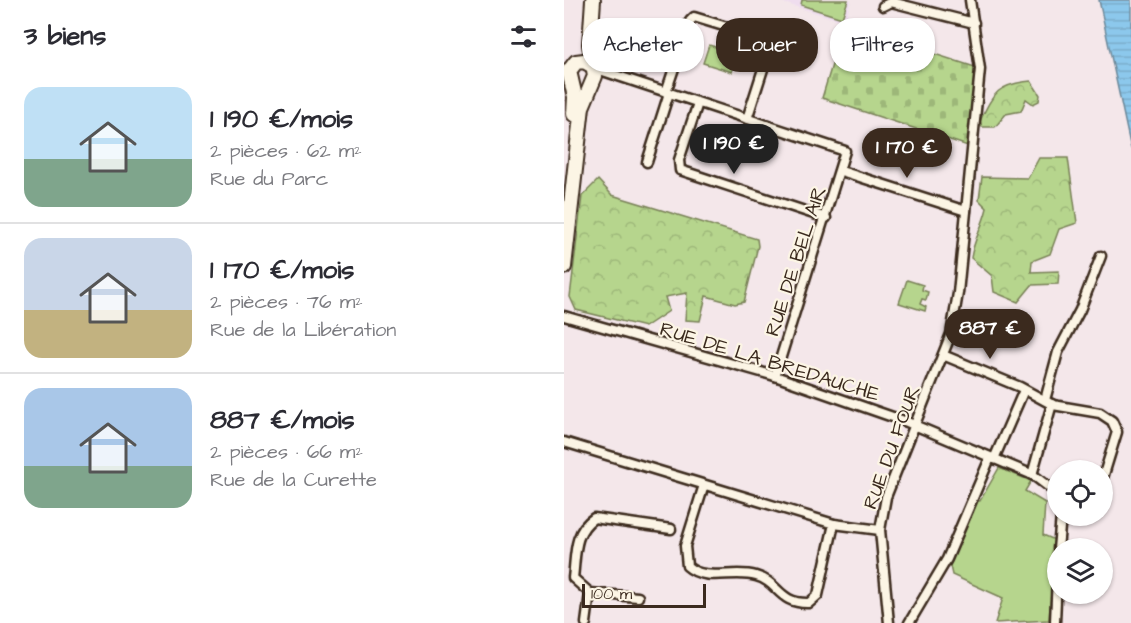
<!DOCTYPE html>
<html lang="fr">
<meta charset="utf-8">
<style>
:root{--surface:#fff;--page:#f2f2f3;--text:#2b2b33;--muted:#7c7c81;--line:#e1e1e2;--accent:#3b2a1e}
body{margin:0;font-family:"Architects Daughter",sans-serif;background:var(--page);color:var(--text);height:100vh;display:flex;flex-direction:column;font-size:22px;white-space:nowrap}
*{box-sizing:border-box;margin:0}
p{font-size:20px;color:var(--muted)}
.icon{flex:none;width:33px;height:33px;fill:none;stroke:currentColor;stroke-width:2;stroke-linecap:round;stroke-linejoin:round}
.map{position:relative;flex:1;overflow:hidden}
.side{display:flex;flex-direction:column;background:var(--surface);width:564px}
.side>*{flex:none}
.top-card{position:absolute;left:18px;top:18px;width:459px;height:54px;display:flex;gap:12px}
.fabs{position:absolute;left:483px;top:460px;display:grid;gap:12px}
.fabs a{display:grid;place-items:center;width:66px;height:66px;border-radius:50%;background:var(--surface);box-shadow:0 2px 4px #0004;font-size:30px}
.scale{position:absolute;left:18px;bottom:15px;width:124px;box-sizing:border-box;padding-left:6px;border:3px solid #3b2a1e;border-top:0;font-size:16px;line-height:21px;white-space:nowrap;color:#3b2a1e;-webkit-text-stroke:4px #fcf5e5;paint-order:stroke}
.price{position:absolute;translate:-50% -51px;padding:0 14px;border-radius:21px;background:var(--accent);color:#fff;font-size:20px;line-height:39px;filter:drop-shadow(0 2px 3px #0008)}
.price::after{content:'';position:absolute;left:50%;top:36px;width:18px;height:14px;margin-left:-9px;background:inherit;clip-path:polygon(0 0,100% 0,50% 100%)}
.price.on{background:#222;color:#fff}
ul{padding:0;list-style:none}
li{display:flex;align-items:center;gap:18px;height:150px;padding:0 24px}
li+li{border-top:2px solid var(--line)}
li span{display:grid;place-items:center;flex:none;width:168px;height:120px;border-radius:18px;color:#555}
li>.icon{margin-inline-start:auto}
span .icon{width:72px;height:72px;fill:#fffc;stroke-width:1}
li b{font-size:26px}
h2{display:flex;justify-content:space-between;align-items:center;height:72px;padding:0 24px;font-size:26px}
.pill{padding:0 21px;border-radius:24px;background:var(--surface);box-shadow:0 2px 4px #0004;font-size:21px;line-height:54px}
.pill.on{background:var(--accent);color:#fff}
main{display:flex;flex:1;min-height:0}
.map>svg:first-child{display:block}
.built{fill:#efddee}
.forest{fill:url(#forest-crowns);stroke:#788056;stroke-width:1.5}
.cemetery{fill:url(#cemetery-stones);stroke:#788056;stroke-width:1.5}
.green{fill:#b6d58d;stroke:#788056;stroke-width:1.5}
.water{fill:url(#water-rules);stroke:#6c899a;stroke-width:1.5}
.lines{fill:none;stroke-linecap:round;stroke-linejoin:round}
.minor-casing{stroke:#3b2a1e;stroke-width:13}
.primary-casing{stroke:#3b2a1e;stroke-width:18}
.minor{stroke:#fcf5e5;stroke-width:8}
.primary{stroke:#fcf5e5;stroke-width:14}
.labels{text-anchor:middle;stroke-width:4.5;stroke-linejoin:round;paint-order:stroke}
.street-label{font-size:20px;fill:#3b2a1e;stroke:#fcf5e5}
</style>
<main>
<section class="side">
<h2>3 biens<svg class="icon" aria-label="filters" viewBox="0 0 24 24"><path d="M4 7h16M4 17h16"/><circle cx="9" cy="7" r="2"/><circle cx="15" cy="17" r="2"/></svg></h2>
<ul>
<li><span style="background:linear-gradient(#bfe0f5 60%,#7fa58c 0)"><svg class="icon" aria-label="home" viewBox="0 0 24 24"><path d="M3 11l9-7 9 7M6 9v11h12V9"/></svg></span><div><b>1 190 €/mois</b><p>2 pièces · 62 m²</p><p>Rue du Parc</p></div></li>
<li><span style="background:linear-gradient(#c9d6e8 60%,#c2b280 0)"><svg class="icon" aria-label="home" viewBox="0 0 24 24"><path d="M3 11l9-7 9 7M6 9v11h12V9"/></svg></span><div><b>1 170 €/mois</b><p>2 pièces · 76 m²</p><p>Rue de la Libération</p></div></li>
<li><span style="background:linear-gradient(#a9c7e8 65%,#7fa58c 0)"><svg class="icon" aria-label="home" viewBox="0 0 24 24"><path d="M3 11l9-7 9 7M6 9v11h12V9"/></svg></span><div><b>887 €/mois</b><p>2 pièces · 66 m²</p><p>Rue de la Curette</p></div></li>
</ul>
</section>
<div class="map">
<svg width="567" height="623" viewBox="0 0 567 623">
<defs>
<pattern id="forest-crowns" width="20" height="18" patternUnits="userSpaceOnUse" patternTransform="scale(1.5)"><rect width="20" height="18" fill="#b6d58d"/><path d="M2 6a3 3 0 1 1 6 0M12 15a3 3 0 1 1 6 0" fill="none" stroke="#9db779"/></pattern>
<pattern id="cemetery-stones" width="16" height="16" patternUnits="userSpaceOnUse" patternTransform="scale(1.5)"><rect width="16" height="16" fill="#b6d58d"/><path d="M2 7V4a2 2 0 0 1 4 0v3zM10 15v-3a2 2 0 0 1 4 0v3z" fill="#9db779"/></pattern>
<pattern id="water-rules" width="6" height="5" patternUnits="userSpaceOnUse" patternTransform="scale(1.5)"><rect width="6" height="5" fill="#8cc8ec"/><path d="M0 2.5h6" fill="none" stroke="#7aacca"/></pattern>
</defs>
<rect width="100%" height="100%" fill="#f4e7ea"/>
<filter id="ink" filterUnits="userSpaceOnUse"><feTurbulence type="fractalNoise" baseFrequency=".0167" numOctaves="2"/><feDisplacementMap in="SourceGraphic" scale="12" xChannelSelector="R" yChannelSelector="G"/><feConvolveMatrix kernelMatrix="1 2 1 2 8 2 1 2 1" color-interpolation-filters="sRGB"/></filter>
<g filter="url(#ink)">
<!-- built -->
<path class="built" d="M210 0H287L281 22Z"/>
<!-- forest -->
<g class="forest">
<path d="M467 81 476 95 475 101 469 104 462 99 457 111 442 114 431 127H418L416 121C430 92 434 84 467 81Z"/>
<path d="M475 158H504L513 223 495 229 486 254 468 261 467 272 495 271 494 284 468 285 454 302 430 292 428 276 407 258C410 238 418 229 423 208L415 200 418 177 464 178Z"/>
<path d="M34 180 48 195 193 239 194 246 180 302 171 304 142 296 136 321 121 320 123 293 101 297 105 311 81 327 12 310 6 297 18 196Z"/>
</g>
<!-- cemetery -->
<path class="cemetery" d="M280 25 411 67 404 146 258 98Z"/>
<!-- green -->
<g class="green">
<path d="M238 0H284L278 18 237 5Z"/>
<path d="M145 45 174 54 168 72 139 63Z"/>
<path d="M343 280 359 285 358 290 364 292 362 300 358 299 356 304 362 307 361 311 335 303Z"/>
<path d="M435 468 467 481 461 491 481 503 479 535 491 540 485 620 431 623 439 598 388 575 386 566 410 500 416 501Z"/>
</g>
<!-- water -->
<path class="water" d="M535 0H567V149Z"/>
<g class="lines">
<!-- minor casing -->
<g class="minor-casing">
<g id="minor">
<path d="M319 6 327 2 410 23"/>
<path d="M30 68 281 151 211 376"/>
<path d="M102 92 126 21 130 17 199 38 208 41 183 119"/>
<path d="M134 103 115 160 116 170 262 218"/>
<path d="M83 162 105 93"/>
<path d="M277 171 402 211"/>
<path d="M0 316 211 376 343 422 469 475 494 494"/>
<path d="M379 355 456 387 489 405 536 413 548 421 553 432 538 481"/>
<path d="M481 400 494 352 516 310 537 256"/>
<path d="M0 442 270 524 316 530"/>
<path d="M430 459 460 390"/>
<path d="M468 475 488 404"/>
<path d="M140 485 121 546 123 566C142 583 169 569 192 576 215 582 214 604 245 603L254 595 270 524"/>
<path d="M494 549 497 516"/>
<path d="M26 593 9 578C12 556 9 532 30 518L107 529"/>
<path d="M491 622 494 553"/>
<path d="M22 623 26 593 74 597"/>
<path d="M325 623 316 530 322 497 387 334 394 293 416 69 406 0"/>
<path d="M345 623 383 559 426 458"/>
</g>
</g>
<!-- primary casing -->
<g class="primary-casing">
<g id="primary">
<path d="M10 114 11 97 5 71 12 62 20 61 27 65"/>
<path d="M0 267 18 107 31 76 26 44 29 0"/>
</g>
</g>
<!-- minor -->
<use href="#minor" class="minor"/>
<!-- primary -->
<use href="#primary" class="primary"/>
</g>
</g>
<g class="labels">
<!-- street labels -->
<g class="street-label">
<text transform="translate(231 261) rotate(-72)" y="7">RUE DE BEL AIR</text>
<text transform="translate(206 361) rotate(17)" y="7">RUE DE LA BREDAUCHE</text>
<text transform="translate(327 447) rotate(-70)" y="7">RUE DU FOUR</text>
</g>
</g>
</svg>
<div class="fabs">
<a><svg class="icon" aria-label="locate" viewBox="0 0 24 24"><circle cx="12" cy="12" r="6"/><path d="M12 2v4M12 18v4M2 12h4M18 12h4"/></svg></a>
<a><svg class="icon" aria-label="layers" viewBox="0 0 24 24"><path d="M12 4l9 5-9 5-9-5zM3 14l9 5 9-5"/></svg></a>
</div>
<div class="scale">100 m</div>
<b class="price on" style="left:170px;top:175px">1 190 €</b>
<b class="price" style="left:343px;top:179px">1 170 €</b>
<b class="price" style="left:426px;top:360px">887 €</b>
<div class="top-card">
<a class="pill">Acheter</a>
<a class="pill on">Louer</a>
<a class="pill">Filtres</a>
</div>
</div>
</main>
